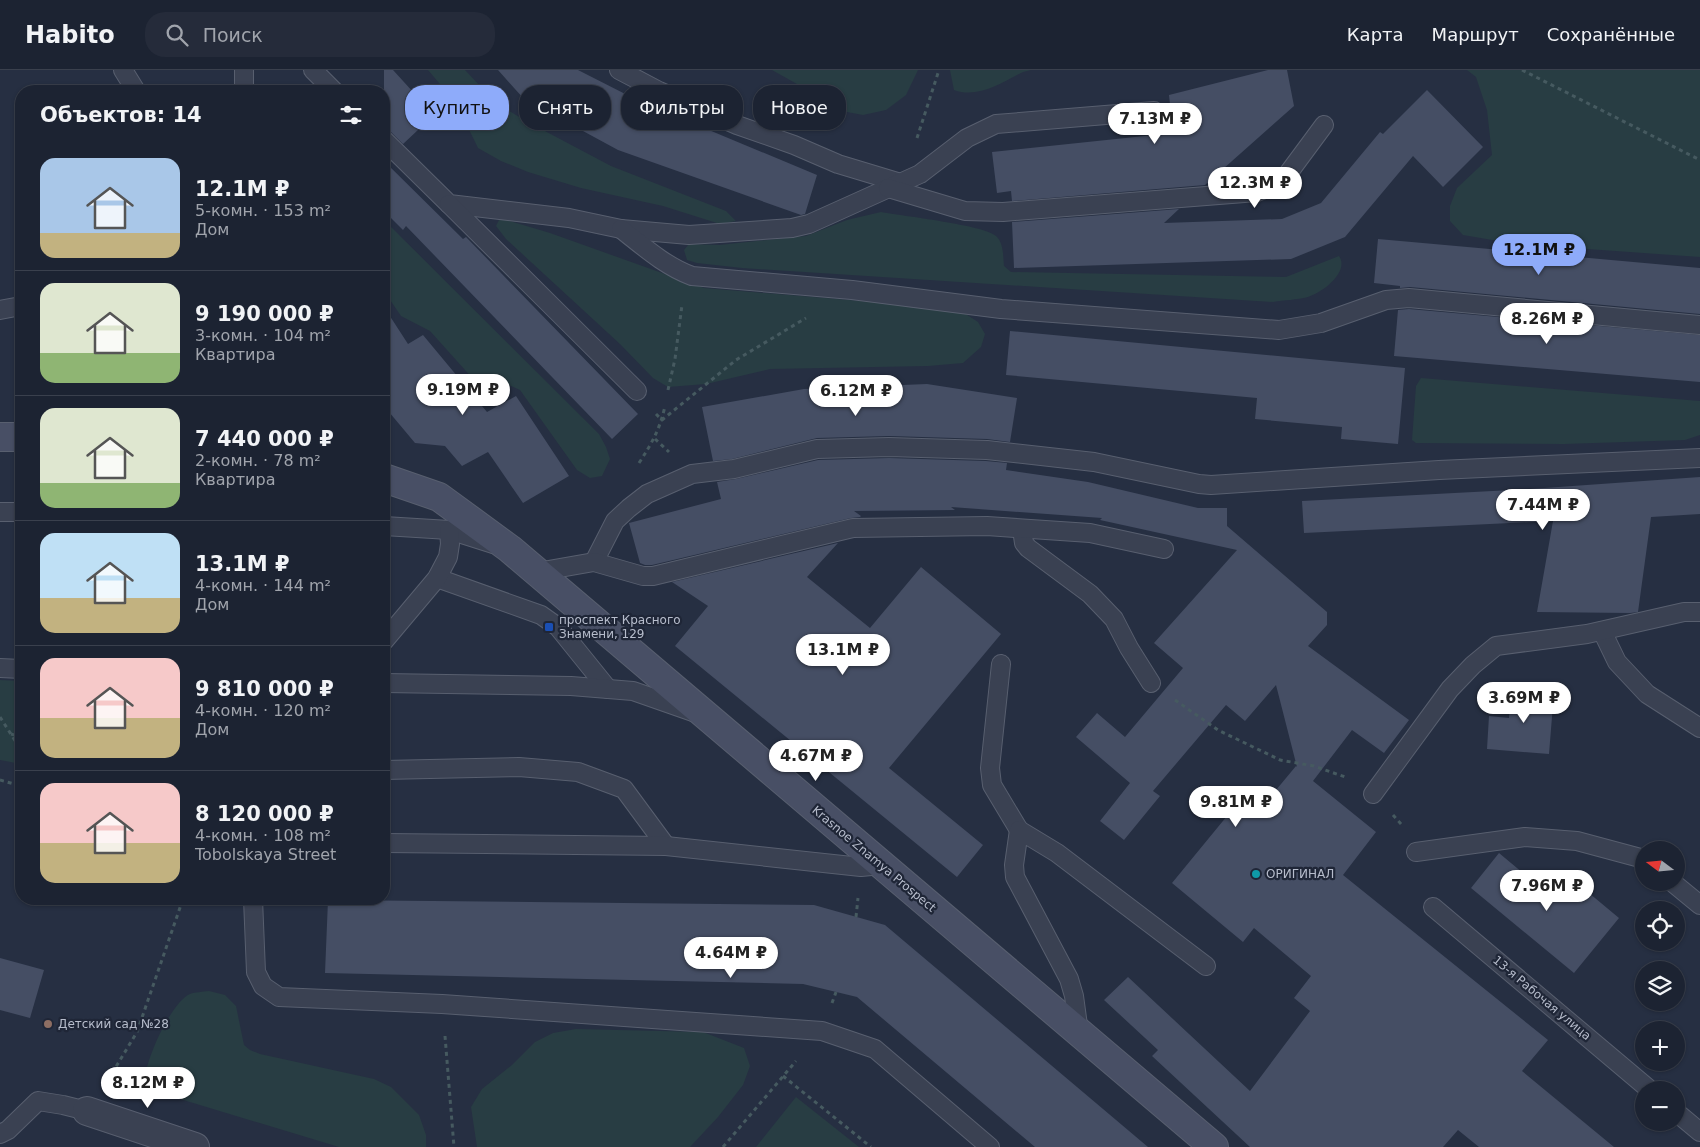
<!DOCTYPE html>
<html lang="ru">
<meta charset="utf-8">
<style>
:root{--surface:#1c2332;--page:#252b3a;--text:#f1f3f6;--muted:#a0a4ac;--line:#3a404d;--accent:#8eabfa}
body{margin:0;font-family:"DejaVu Sans",sans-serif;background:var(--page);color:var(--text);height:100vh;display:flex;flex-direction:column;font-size:19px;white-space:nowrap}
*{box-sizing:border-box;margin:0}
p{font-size:16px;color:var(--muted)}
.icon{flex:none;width:28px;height:28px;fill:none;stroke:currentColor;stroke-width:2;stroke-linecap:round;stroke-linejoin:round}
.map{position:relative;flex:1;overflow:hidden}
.side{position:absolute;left:15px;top:15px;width:375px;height:820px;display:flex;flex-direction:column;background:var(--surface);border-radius:20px;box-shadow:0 1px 4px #0004,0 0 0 1px var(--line)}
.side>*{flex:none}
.guide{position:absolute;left:405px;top:15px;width:475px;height:45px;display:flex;gap:10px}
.needle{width:32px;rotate:286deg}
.buttons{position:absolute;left:1635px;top:771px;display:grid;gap:10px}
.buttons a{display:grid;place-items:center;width:50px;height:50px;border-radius:50%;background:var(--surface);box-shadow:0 1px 4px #0004,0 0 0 1px var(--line);font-size:25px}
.price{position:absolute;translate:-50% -42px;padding:0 11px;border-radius:18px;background:#fff;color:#222;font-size:16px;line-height:32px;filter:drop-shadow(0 1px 2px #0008)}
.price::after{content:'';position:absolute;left:50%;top:30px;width:15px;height:11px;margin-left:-8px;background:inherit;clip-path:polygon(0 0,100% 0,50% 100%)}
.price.on{background:var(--accent);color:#111}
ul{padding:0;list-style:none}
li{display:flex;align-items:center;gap:15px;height:125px;padding:0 25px}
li+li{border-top:1px solid var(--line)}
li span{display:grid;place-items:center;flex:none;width:140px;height:100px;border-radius:15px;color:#555}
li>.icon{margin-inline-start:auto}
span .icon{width:60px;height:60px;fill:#fffc;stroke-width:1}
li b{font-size:21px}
h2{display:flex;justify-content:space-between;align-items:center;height:60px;padding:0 25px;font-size:21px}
.pill{padding:0 18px;border-radius:20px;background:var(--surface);box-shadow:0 1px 4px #0004,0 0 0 1px var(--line);font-size:18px;line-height:45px}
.pill.on{background:var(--accent);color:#111}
header{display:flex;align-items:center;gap:30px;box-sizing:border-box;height:70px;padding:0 25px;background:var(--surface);border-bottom:1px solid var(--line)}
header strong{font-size:24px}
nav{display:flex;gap:28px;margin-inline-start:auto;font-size:18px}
.search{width:350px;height:45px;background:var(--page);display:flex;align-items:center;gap:12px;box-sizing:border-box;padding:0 18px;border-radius:20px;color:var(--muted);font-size:19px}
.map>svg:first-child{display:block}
.green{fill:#283d43}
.building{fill:#454e64}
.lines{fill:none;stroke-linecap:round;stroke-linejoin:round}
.lane-casing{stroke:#585f6f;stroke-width:20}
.street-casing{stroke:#585f6f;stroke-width:30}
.secondary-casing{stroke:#585f6f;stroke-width:30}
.path{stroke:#465a60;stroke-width:3;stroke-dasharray:4 4;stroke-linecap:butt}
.lane{stroke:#3a4152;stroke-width:18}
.street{stroke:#3a4152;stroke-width:28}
.secondary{stroke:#484f65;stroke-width:28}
.transit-dot{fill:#1a4fb4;stroke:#1f2637;stroke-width:2}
.culture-dot{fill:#0f9aa8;stroke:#1f2637;stroke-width:2}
.education-dot{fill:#8d6e63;stroke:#1f2637;stroke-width:2}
.labels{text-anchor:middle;stroke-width:4.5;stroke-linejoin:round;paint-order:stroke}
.poi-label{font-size:12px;fill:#b7bdcc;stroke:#1f2637;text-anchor:start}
.street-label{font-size:12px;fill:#b7bdcc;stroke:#1f2637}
</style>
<header>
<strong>Habito</strong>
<div class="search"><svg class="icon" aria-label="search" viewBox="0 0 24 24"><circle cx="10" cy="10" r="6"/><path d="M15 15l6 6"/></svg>Поиск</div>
<nav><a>Карта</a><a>Маршрут</a><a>Сохранённые</a></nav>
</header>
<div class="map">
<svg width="1700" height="1077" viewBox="0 0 1700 1077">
<rect width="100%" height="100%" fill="#262f42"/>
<!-- green -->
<g class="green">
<path d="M428 0H465L496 33 526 51 611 96 726 141 736 151 720 154 663 136 581 118 528 102 501 91 478 78 456 33Z"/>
<path d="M772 0H918L906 25 886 40 863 45 847 42Z"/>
<path d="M950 0H1031L1023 2C1002 12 979 29 954 20Z"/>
<path d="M1467 0H1700V187L1516 174 1463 165 1450 151V136L1457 118 1492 85 1487 40 1476 7Z"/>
<path d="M881 142C902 146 984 155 996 166 1004 173 1003 187 1004 196L1011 202 1286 207 1339 186C1350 202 1322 223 1308 227 1297 230 1284 230 1273 232L742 198 697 193 687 190 684 180 689 174 719 175 806 166 847 150Z"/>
<path d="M500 148 550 163 704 218 958 239 978 252 985 264 981 277 963 293 928 296 770 299 706 314 668 317 653 308 620 274 506 169 496 156Z"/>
<path d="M384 150 599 364 606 377 610 389 602 406 590 408 577 400 520 320 509 315 484 316 474 310 430 261 401 246 384 221Z"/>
<path d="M1421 308 1700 331V365L1685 370 1564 374 1416 373 1412 370 1416 316Z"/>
<path d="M0 610 21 611V694L0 690Z"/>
<path d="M209 921 225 925 236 936 244 975 250 980 260 984 374 1009 391 1017 419 1045 426 1065V1077H339L157 1022 145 1013C143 994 171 932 190 924 195 922 203 922 209 921Z"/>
<path d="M576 959 703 962 744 978 750 996 743 1015 718 1047 690 1077H477L471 1037 482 1019 512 995 535 972 553 963Z"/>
<path d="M796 1027 859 1077H756Z"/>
</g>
<!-- building -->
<g class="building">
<path d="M384 0H393L434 45 403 74 391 62 384 60Z"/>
<path d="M498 0H578L637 30 817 105 805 144 801 145 618 80 524 29Z"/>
<path d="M1268 0H1287L1294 36 1205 115 1012 131 1011 121 997 123 992 82 1173 63 1169 25Z"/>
<path d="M1427 20 1483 77 1443 117 1413 86 1345 167 1291 189 1014 198 1012 152 1179 139 1164 153 1282 149 1321 133 1380 62 1383 64Z"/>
<path d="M384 85 387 88 384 91 463 169 466 167 638 344 612 369 406 156 403 160 384 141Z"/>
<path d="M1378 169 1700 198V244L1410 217 1400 218V216L1374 213Z"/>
<path d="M384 237 408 274 423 265 487 342 516 326 569 406 523 433 488 382 462 396 445 376 415 373 384 336Z"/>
<path d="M1409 239 1700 265V312L1394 286 1398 240Z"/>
<path d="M1010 261 1405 298 1398 374 1341 369 1342 357 1255 349 1257 328 1006 305Z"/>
<path d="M927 314 1017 328 1010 372 987 369 889 366 817 368 732 389 713 391 702 337 804 319Z"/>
<path d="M889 388 986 391 1007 393 1006 400 1088 412 1198 438H1227V456L1327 542V555L1308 576 1409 650 1384 683 1352 660 1313 711 1376 762 1343 805 1548 970 1522 1001 1614 1077H1479L1458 1060 1443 1077H1250L1152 986 1158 980 1104 930 1128 907 1250 1021 1310 941 1294 928 1311 906 1254 858 1243 872 1172 813 1250 718 1266 732 1296 696 1297 697 1276 615 1245 651 1226 635 1153 721 1160 726 1124 770 1100 751 1130 713 1076 667 1097 643 1125 667 1183 598 1154 573 1237 480 1100 450 1102 448 951 437 955 440 854 441 861 446 860 447 851 448 652 495H645L640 493 629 453 721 429 717 412 736 409 818 390Z"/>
<path d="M1700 407V444L1651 447 1638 542 1630 543 1537 542 1553 451 1304 463 1302 431 1530 419Z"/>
<path d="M838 473 807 507 870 558 921 497 1001 564 889 698 983 775 957 807 675 576 708 536 672 512Z"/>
<path d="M1511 619 1554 622 1549 684 1487 679 1489 646 1509 648Z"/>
<path d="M1499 783 1554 829 1571 808 1619 848 1574 903 1471 818Z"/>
<path d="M328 830 814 835 885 855 1148 1077H1035L857 927 803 914 325 903Z"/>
<path d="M0 888 44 900 30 948 0 940Z"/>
</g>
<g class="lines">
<!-- lane casing -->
<g class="lane-casing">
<g id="lane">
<path d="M123 0 136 21"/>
<path d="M313 0 334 21"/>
<path d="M619 0 659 21 737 55 794 75 838 94 901 113"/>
<path d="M244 21V0"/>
<path d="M384 70 449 134 569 148 621 159 689 165 792 158 809 154 920 104 967 68 996 54 1154 41"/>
<path d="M888 118 965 141 1003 142 1257 122 1272 116 1287 105 1324 55"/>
<path d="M449 134 637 321"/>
<path d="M621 159C644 177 665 196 692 206L852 220 1001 239 1279 260 1321 253 1386 230 1409 228 1700 255"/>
<path d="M0 240 21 236"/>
<path d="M0 442H21"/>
<path d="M384 456 449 460 493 474"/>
<path d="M1022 459 1024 473 1028 478 1090 524 1114 549 1129 578 1151 613"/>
<path d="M594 492 615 451 629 438 647 424 692 404 734 399 817 379 889 377 987 380 1094 392 1199 414 1211 415 1439 400 1700 388"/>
<path d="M537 502 594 492 643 506H653L853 458 987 456 1090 463 1164 479"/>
<path d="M437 508 541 545 558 557 608 619"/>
<path d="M1602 561 1617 592 1647 624 1700 658"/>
<path d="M384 571 437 508 448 487 450 474 449 460"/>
<path d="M1001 594 990 698 992 715 1019 760"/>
<path d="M0 598 21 599"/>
<path d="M384 613 571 616 633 621 693 642"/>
<path d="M384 700 519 697 578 702 624 719 666 776"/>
<path d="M1373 724 1450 619 1473 595 1496 576 1587 564 1684 542H1700"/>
<path d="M384 773 666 776 861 797 881 795"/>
<path d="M1416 782 1525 767 1577 771 1644 789"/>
<path d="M1672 812 1700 835"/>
<path d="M253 829 256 902 263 916 279 927 442 934 822 961 875 979 990 1077"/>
<path d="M1433 837 1650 1020"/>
<path d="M1079 963 1074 926 1069 909 1015 807 1014 795 1019 760 1057 783 1206 896"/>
<path d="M1676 1042 1700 1062"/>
<path d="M0 1064 8 1060 38 1031 63 1035 87 1041"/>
</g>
</g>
<!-- street casing -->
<g class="street-casing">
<path id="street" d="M87 1041 195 1077"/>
</g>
<!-- secondary casing -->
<g class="secondary-casing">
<g id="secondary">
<path d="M0 367H21"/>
<path d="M384 408 439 427 510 479 1214 1077"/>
</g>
</g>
<!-- path -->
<g class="path">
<path d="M1522 0 1700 90"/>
<path d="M917 68 939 0"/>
<path d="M668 320 675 289 682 235"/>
<path d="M656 344 662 350 736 290 806 248"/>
<path d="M655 369 669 382"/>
<path d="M639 393C652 373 660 359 665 336"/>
<path d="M1175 630 1218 660 1280 690 1314 696 1348 708"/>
<path d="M0 647 21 680"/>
<path d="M11 664 21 667"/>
<path d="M0 710 21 716"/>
<path d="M1393 745 1402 755"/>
<path d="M856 847 858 828"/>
<path d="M832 933 836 922"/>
<path d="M445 966 454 1077"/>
<path d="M783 1006 871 1077"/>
<path d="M108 1010 137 962 183 829"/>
<path d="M723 1077 796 991"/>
</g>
<!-- lane -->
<use href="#lane" class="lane"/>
<!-- street -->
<use href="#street" class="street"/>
<!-- secondary -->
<use href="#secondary" class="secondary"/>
</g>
<!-- markers -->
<rect class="transit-dot" x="544" y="552" width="10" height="10" rx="2.5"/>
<circle class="culture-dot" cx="1256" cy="804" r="5"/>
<circle class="education-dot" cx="48" cy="954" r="5"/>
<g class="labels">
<!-- poi labels -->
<g class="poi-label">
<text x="559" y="554">проспект Красного<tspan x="559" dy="14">Знамени, 129</tspan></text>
<text x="1266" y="808">ОРИГИНАЛ</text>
<text x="58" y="958">Детский сад №28</text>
</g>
<!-- street labels -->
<g class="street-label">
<text transform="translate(874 789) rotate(40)" y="4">Krasnoe Znamya Prospect</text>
<text transform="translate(1542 928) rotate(40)" y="4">13-я Рабочая улица</text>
</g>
</g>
</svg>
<div class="buttons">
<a><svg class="needle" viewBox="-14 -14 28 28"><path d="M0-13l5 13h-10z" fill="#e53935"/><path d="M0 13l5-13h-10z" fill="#a0a4ac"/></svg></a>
<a><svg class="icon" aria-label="locate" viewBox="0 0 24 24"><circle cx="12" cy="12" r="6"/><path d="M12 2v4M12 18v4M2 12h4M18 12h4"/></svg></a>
<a><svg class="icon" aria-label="layers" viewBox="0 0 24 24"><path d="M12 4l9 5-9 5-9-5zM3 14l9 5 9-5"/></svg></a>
<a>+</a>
<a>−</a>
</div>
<b class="price" style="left:1155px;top:75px">7.13M ₽</b>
<b class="price" style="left:1255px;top:139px">12.3M ₽</b>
<b class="price on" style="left:1539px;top:206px">12.1M ₽</b>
<b class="price" style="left:1547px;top:275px">8.26M ₽</b>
<b class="price" style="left:463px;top:346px">9.19M ₽</b>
<b class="price" style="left:856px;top:347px">6.12M ₽</b>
<b class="price" style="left:1543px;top:461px">7.44M ₽</b>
<b class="price" style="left:843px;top:606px">13.1M ₽</b>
<b class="price" style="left:1524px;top:654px">3.69M ₽</b>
<b class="price" style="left:816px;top:712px">4.67M ₽</b>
<b class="price" style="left:1236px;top:758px">9.81M ₽</b>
<b class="price" style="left:1547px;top:842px">7.96M ₽</b>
<b class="price" style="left:731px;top:909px">4.64M ₽</b>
<b class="price" style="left:148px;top:1039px">8.12M ₽</b>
<div class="guide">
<a class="pill on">Купить</a>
<a class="pill">Снять</a>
<a class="pill">Фильтры</a>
<a class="pill">Новое</a>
</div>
<section class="side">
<h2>Объектов: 14<svg class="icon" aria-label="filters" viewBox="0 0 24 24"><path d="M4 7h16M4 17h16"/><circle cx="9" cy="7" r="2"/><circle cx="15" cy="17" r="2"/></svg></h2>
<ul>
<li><span style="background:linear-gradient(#a9c7e8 75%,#c2b280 0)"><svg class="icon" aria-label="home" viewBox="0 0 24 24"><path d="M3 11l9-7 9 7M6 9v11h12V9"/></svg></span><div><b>12.1M ₽</b><p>5-комн. · 153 m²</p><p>Дом</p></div></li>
<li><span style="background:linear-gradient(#dfe7d0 70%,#8fb573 0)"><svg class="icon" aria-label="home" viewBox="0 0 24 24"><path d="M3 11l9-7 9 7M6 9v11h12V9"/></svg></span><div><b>9 190 000 ₽</b><p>3-комн. · 104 m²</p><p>Квартира</p></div></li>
<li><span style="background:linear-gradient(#dfe7d0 75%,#8fb573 0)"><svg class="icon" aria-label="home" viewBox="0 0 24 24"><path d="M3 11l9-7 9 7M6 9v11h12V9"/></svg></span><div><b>7 440 000 ₽</b><p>2-комн. · 78 m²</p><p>Квартира</p></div></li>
<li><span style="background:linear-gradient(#bfe0f5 65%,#c2b280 0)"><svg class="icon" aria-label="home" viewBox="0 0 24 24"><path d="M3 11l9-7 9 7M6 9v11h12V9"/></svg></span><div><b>13.1M ₽</b><p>4-комн. · 144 m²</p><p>Дом</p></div></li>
<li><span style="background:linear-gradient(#f6c9c9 60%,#c2b280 0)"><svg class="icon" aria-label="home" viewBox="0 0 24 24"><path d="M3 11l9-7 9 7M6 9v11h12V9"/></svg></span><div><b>9 810 000 ₽</b><p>4-комн. · 120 m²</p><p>Дом</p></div></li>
<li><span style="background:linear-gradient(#f6c9c9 60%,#c2b280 0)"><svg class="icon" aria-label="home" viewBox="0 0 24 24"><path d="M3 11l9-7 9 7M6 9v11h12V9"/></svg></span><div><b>8 120 000 ₽</b><p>4-комн. · 108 m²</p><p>Tobolskaya Street</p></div></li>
</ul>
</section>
</div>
